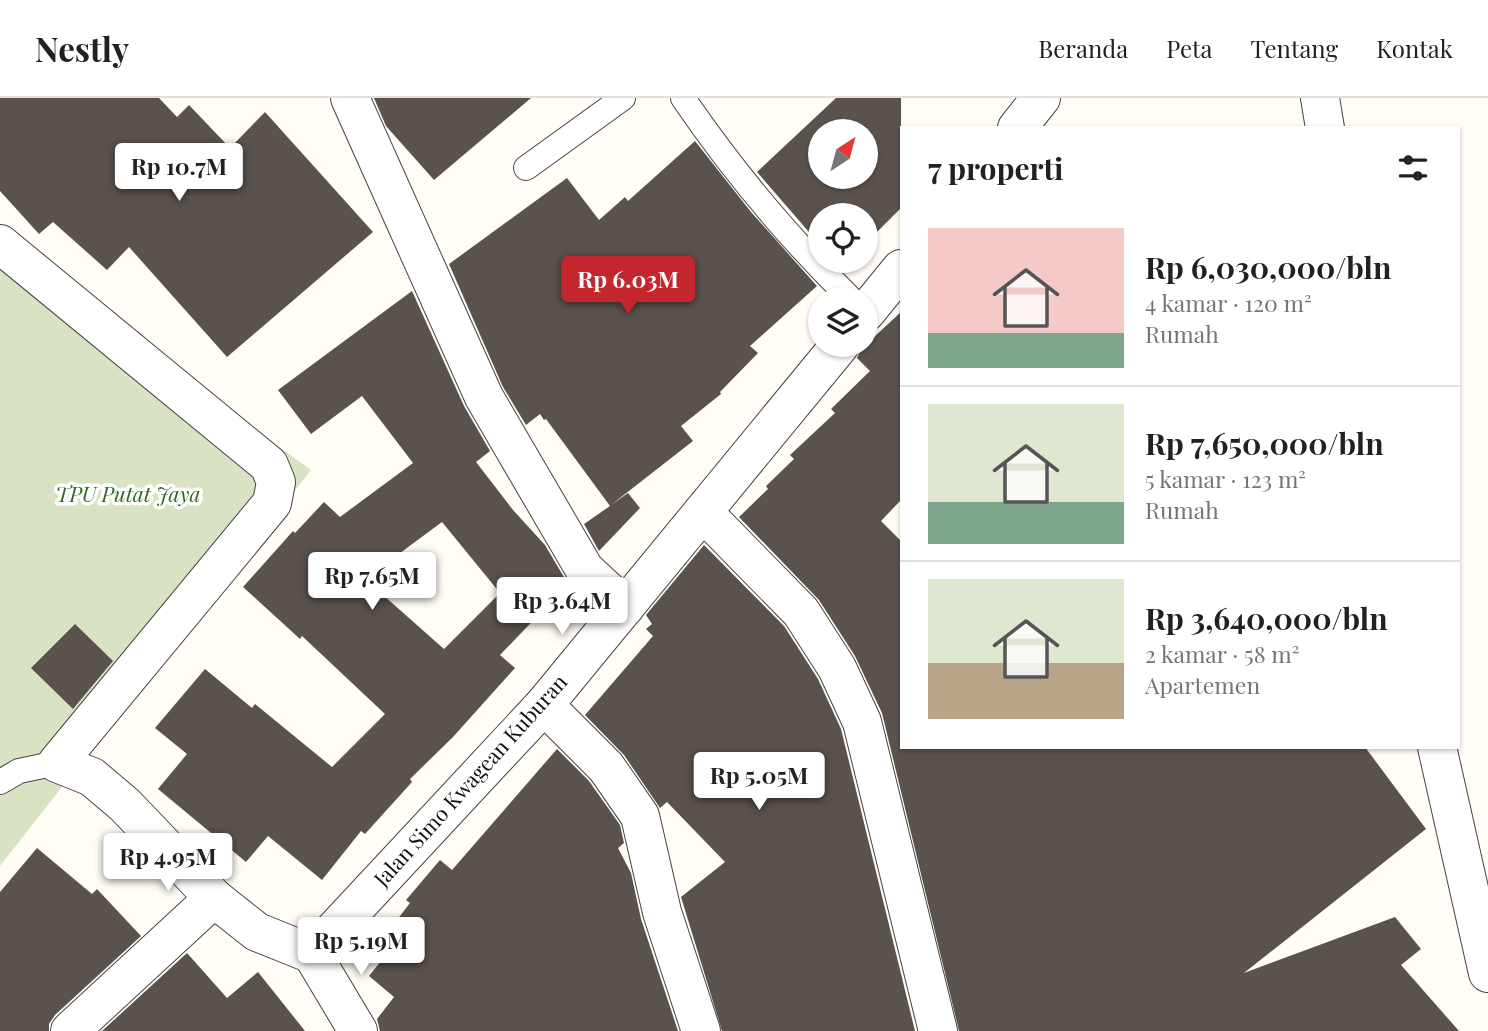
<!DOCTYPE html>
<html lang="id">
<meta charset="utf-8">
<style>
:root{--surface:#fff;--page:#f2f2f2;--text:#202124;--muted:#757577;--line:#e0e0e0;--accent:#c4262e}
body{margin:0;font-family:"Playfair Display",serif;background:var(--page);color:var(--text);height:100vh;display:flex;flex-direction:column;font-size:26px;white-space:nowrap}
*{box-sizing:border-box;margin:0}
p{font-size:23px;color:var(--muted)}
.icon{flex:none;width:38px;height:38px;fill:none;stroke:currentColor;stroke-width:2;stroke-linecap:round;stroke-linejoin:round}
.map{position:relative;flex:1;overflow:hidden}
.sheet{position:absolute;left:900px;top:28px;width:560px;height:623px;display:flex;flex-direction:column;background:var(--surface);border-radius:0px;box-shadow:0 2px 5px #0004}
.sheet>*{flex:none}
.needle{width:46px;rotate:36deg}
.tools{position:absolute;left:808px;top:21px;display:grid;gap:14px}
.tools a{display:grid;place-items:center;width:70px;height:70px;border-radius:50%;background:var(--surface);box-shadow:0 2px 5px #0004;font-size:35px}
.price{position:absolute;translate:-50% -60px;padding:0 16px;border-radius:7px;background:#fff;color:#222;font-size:23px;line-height:46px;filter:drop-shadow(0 2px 4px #0008)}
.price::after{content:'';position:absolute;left:50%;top:42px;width:21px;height:16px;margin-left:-10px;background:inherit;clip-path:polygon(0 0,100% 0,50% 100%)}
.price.current{background:var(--accent);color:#fff}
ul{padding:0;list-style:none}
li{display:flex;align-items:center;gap:21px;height:175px;padding:0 28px}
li+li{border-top:2px solid var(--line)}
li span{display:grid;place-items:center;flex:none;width:196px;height:140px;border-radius:0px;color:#555}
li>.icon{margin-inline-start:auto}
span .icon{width:84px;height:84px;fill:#fffc;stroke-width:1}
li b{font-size:30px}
h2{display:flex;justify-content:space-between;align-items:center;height:84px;padding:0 28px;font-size:30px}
header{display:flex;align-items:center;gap:42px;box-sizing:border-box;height:98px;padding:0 35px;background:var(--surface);border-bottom:2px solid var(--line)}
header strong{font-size:33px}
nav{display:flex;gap:38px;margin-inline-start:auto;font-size:24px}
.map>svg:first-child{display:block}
.cemetery{fill:#d9e3c4}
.building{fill:#5a524d;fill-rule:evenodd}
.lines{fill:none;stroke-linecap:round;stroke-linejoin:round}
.service-casing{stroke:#444;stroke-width:26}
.minor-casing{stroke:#444;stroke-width:40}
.service{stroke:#fff;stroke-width:24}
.minor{stroke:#fff;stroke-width:38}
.labels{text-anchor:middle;stroke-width:7;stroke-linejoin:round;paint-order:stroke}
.park-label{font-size:21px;font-style:italic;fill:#2f6b1f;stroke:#fff}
.street-label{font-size:21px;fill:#111;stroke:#fff}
</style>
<header>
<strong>Nestly</strong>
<nav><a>Beranda</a><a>Peta</a><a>Tentang</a><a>Kontak</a></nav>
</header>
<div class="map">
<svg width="1488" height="933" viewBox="0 0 1488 933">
<rect width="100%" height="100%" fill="#fffdf5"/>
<!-- cemetery -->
<path class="cemetery" d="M0 146 311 372 0 768Z"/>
<!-- building -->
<g class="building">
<path d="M0 0H159L177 19 189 7 230 50 265 14 373 134 227 259 129 149 107 172 53 124 39 136 0 93Z"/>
<path d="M374 0H531L434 82 386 28Z"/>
<path d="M836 0H901V110L866 145V117H821V148L757 74ZM821 33H866V79H821Z"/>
<path d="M695 43 751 114 817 188 750 248 758 255 720 294 721 296 681 328 693 343 611 407 628 395 640 410 599 453 584 426 610 408 546 321 544 322 540 316 526 327 503 289 449 166 567 80 599 122 625 99 628 103Z"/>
<path d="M412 193 464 308 490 353 476 364 513 412 545 447 568 486 500 557 515 570 453 639 410 681 412 684 365 736 361 733 322 782 268 738 246 764 158 691 187 656 155 630 205 571 252 610 255 606 332 669 385 616 302 538 300 541 243 489 293 433 295 435 324 404 340 419 413 365 362 298 311 336 278 292ZM442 424 500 495 444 551 365 481Z"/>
<path d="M901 214V402L881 423 901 443V649H1365L1426 731 1244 875 1395 819 1421 851 1401 867 1459 933H959L882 615 855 558 819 502 739 419 768 391 766 388 794 361 790 357 835 315 831 311 870 273 857 260 861 251Z"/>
<path d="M704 447 784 528 818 581 841 631 915 933H722L681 799 725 764 667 704 660 710 624 657 585 617 653 538 646 531 652 526 646 517Z"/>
<path d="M75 526 113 563 73 611 31 570Z"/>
<path d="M557 651 589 683 620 727 624 745 618 750 631 775 641 821 678 933H380L377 921 394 899 369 878 400 839 390 831 410 805 406 802 440 762 452 772Z"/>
<path d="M37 750 92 796 97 791 141 838 55 917 49 926V933H0V794Z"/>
<path d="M187 855 227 900 258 874 305 933H102Z"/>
</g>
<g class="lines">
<!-- service casing -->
<g class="service-casing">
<g id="service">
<path d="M683 0C732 72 789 140 851 201"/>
<path d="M526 70 623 0"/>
<path d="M0 684 19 673 57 665"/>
</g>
</g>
<!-- minor casing -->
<g class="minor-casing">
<g id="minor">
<path d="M350 0 484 299 585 472 625 509"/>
<path d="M1320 0 1325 30"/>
<path d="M1017 30 1041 0"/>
<path d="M0 146 269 367 276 384 272 405 57 665 92 679 125 707 214 800 257 834 312 856"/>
<path d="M866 214 901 171"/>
<path d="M703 414 801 514 837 570 862 624 938 933"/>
<path d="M544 607 606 669 640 718 662 814 701 933"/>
<path d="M1437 649 1488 875"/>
<path d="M312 856 544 607 840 247"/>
<path d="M312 856 358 933"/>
<path d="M70 933 214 800"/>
</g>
</g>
<!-- service -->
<use href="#service" class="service"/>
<!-- minor -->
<use href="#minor" class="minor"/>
</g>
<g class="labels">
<!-- park labels -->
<g class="park-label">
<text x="128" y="404">TPU Putat Jaya</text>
</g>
<!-- street labels -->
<g class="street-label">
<text transform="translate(471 683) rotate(-48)" y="7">Jalan Simo Kwagean Kuburan</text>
</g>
</g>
</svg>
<div class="tools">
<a><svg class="needle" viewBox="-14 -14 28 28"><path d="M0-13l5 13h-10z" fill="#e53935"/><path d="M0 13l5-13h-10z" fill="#757577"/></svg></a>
<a><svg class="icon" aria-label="locate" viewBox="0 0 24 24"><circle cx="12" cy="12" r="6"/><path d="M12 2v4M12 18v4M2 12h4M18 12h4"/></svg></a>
<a><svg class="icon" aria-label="layers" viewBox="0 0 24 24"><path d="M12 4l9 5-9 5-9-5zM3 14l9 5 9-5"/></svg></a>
</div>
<b class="price" style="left:179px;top:105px">Rp 10.7M</b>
<b class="price current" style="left:628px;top:218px">Rp 6.03M</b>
<b class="price" style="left:372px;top:514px">Rp 7.65M</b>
<b class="price" style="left:562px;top:539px">Rp 3.64M</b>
<b class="price" style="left:759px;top:714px">Rp 5.05M</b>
<b class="price" style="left:168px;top:795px">Rp 4.95M</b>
<b class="price" style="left:361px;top:879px">Rp 5.19M</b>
<section class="sheet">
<h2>7 properti<svg class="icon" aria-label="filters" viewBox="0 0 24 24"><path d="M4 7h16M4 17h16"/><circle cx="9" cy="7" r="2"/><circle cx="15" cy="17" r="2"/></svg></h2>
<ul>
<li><span style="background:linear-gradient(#f6c9c9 75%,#7fa58c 0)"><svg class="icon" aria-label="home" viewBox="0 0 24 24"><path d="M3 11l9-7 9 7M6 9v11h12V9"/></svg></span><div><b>Rp 6,030,000/bln</b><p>4 kamar · 120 m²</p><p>Rumah</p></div></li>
<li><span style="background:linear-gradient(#dfe7d0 70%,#7fa58c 0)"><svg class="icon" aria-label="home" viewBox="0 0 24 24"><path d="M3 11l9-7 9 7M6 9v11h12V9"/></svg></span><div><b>Rp 7,650,000/bln</b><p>5 kamar · 123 m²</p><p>Rumah</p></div></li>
<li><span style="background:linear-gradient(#dfe7d0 60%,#b9a48a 0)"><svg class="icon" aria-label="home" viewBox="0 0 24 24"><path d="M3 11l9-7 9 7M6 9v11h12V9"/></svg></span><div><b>Rp 3,640,000/bln</b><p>2 kamar · 58 m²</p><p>Apartemen</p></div></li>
</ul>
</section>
</div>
